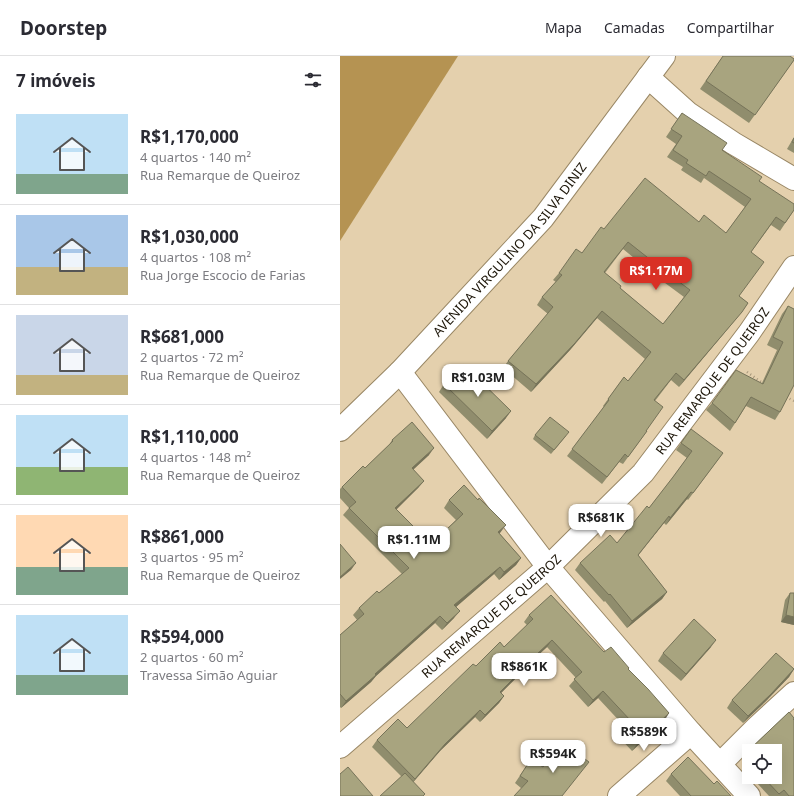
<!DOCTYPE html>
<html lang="pt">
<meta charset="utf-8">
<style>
:root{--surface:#fff;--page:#f7f7f7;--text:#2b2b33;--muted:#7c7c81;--line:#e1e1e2;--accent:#d93025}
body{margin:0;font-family:"Noto Sans",sans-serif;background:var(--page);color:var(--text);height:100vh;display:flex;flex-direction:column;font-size:15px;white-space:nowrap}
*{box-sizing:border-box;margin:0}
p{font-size:13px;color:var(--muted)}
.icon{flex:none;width:22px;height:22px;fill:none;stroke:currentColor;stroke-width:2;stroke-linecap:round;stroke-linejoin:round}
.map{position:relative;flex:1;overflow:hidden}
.details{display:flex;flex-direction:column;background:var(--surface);width:340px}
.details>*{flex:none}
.controls{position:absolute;left:402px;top:688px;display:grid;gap:8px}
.controls a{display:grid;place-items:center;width:40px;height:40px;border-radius:0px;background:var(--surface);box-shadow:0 4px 16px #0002;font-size:20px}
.price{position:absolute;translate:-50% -34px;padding:0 9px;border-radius:8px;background:#fff;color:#222;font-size:13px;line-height:26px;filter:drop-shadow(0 1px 2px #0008)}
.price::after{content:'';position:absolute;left:50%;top:24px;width:12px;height:9px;margin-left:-6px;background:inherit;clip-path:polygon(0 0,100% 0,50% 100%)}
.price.selected{background:var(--accent);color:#fff}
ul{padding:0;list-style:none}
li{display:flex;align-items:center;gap:12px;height:100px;padding:0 16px}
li+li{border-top:1px solid var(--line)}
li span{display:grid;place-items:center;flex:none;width:112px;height:80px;border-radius:0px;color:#555}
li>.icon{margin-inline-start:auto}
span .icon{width:48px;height:48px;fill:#fffc;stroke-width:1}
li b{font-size:17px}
h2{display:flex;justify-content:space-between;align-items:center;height:48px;padding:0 16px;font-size:17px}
header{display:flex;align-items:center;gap:24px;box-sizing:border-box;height:56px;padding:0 20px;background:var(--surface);border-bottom:1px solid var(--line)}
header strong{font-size:19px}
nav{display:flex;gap:22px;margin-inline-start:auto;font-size:14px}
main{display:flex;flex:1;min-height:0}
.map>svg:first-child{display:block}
.forest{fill:#b59352}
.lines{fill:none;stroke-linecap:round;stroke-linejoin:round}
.minor-casing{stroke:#998765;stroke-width:24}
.path{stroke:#a7977b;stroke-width:2.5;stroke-dasharray:1 3;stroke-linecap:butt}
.minor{stroke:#fff;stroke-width:22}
.wall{fill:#908d6d;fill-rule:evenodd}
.shaded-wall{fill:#767359}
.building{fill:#a8a47f;stroke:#767359;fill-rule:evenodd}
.labels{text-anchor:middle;stroke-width:3.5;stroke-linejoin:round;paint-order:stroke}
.street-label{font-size:13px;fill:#1c1508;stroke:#e4d0ad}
</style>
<header>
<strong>Doorstep</strong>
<nav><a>Mapa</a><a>Camadas</a><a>Compartilhar</a></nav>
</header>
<main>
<section class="details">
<h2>7 imóveis<svg class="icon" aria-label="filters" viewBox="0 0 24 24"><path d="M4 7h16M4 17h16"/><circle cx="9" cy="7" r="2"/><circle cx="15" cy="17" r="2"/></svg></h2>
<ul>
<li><span style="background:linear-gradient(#bfe0f5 75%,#7fa58c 0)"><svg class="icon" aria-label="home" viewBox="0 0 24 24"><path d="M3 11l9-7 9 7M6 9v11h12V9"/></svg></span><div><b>R$1,170,000</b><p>4 quartos · 140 m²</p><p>Rua Remarque de Queiroz</p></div></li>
<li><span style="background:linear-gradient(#a9c7e8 65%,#c2b280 0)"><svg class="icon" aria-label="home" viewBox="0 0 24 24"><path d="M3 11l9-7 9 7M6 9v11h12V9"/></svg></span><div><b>R$1,030,000</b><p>4 quartos · 108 m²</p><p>Rua Jorge Escocio de Farias</p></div></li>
<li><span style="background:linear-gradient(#c9d6e8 75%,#c2b280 0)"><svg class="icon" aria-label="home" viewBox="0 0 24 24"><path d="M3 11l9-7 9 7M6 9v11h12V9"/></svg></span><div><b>R$681,000</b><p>2 quartos · 72 m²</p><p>Rua Remarque de Queiroz</p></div></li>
<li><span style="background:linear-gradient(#bfe0f5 65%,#8fb573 0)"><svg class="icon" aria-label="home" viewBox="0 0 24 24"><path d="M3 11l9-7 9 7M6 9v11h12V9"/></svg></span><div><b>R$1,110,000</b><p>4 quartos · 148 m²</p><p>Rua Remarque de Queiroz</p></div></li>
<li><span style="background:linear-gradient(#ffd9b3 65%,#7fa58c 0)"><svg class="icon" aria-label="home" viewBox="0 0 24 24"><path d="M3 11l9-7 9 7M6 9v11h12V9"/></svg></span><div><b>R$861,000</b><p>3 quartos · 95 m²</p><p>Rua Remarque de Queiroz</p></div></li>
<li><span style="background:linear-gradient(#bfe0f5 75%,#7fa58c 0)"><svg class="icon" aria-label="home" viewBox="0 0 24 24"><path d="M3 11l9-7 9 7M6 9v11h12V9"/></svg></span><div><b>R$594,000</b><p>2 quartos · 60 m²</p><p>Travessa Simão Aguiar</p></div></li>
</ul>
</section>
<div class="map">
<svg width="454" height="740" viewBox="0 0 454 740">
<rect width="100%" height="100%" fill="#e4d0ad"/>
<!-- forest -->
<path class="forest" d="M0 0H118L0 185Z"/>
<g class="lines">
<!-- minor casing -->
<g class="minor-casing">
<g id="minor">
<path d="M308 21 348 57 393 87 454 123"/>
<path d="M60 316 208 511 351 677 409 740"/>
<path id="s1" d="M0 374 60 316 203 162 324 0"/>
<path id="s2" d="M0 691 208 511 303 417 409 277 454 211"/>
<path d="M380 708 417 671 454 637"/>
<path d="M279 740 351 677"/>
</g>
</g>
<!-- path -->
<g class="path">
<path d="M407 316 424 328"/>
<path d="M446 341 454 345"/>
</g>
<!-- minor -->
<use href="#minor" class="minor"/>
</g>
<!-- wall -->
<g class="wall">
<path d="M383 0 454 4 409 67 360 33Z"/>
<path d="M342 57 382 94 454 154 440 175 431 169 411 196 399 240 408 247 396 263 339 331 331 324 315 345 306 375H307L283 408 279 406 262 428 227 400 264 351 263 350 284 321 288 325 305 303 257 262 230 294 191 336 163 312 168 305 208 258 197 249 202 241 216 226 213 224 219 217 242 197 264 173 359 166 386 177 405 151 364 122 361 127 341 114 343 111 327 101 336 88 326 81ZM283 193 321 224 344 241 323 268 280 232 265 217Z"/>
<path d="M454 81V97L447 93Z"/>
<path d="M448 250 454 253V330H453L440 356 435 364 406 350 390 375 366 354 372 347 422 327 437 294 427 289 442 258Z"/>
<path d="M104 328 166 362 147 383 99 336Z"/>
<path d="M195 379 226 380 211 398 193 383Z"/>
<path d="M52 384 89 399 73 414 84 425 78 432 56 453 91 488 116 464 104 452 109 444 160 478 181 502 176 509 159 524 154 518 116 551 114 562 102 574 95 567 36 620 31 626 1 652 0 651V579L17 564 13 559 19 552 39 537 62 518 3 459 9 452 0 442V433L2 431 25 412 49 389Z"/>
<path d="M341 387 383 397 348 444 347 443 326 469 324 467 298 499 327 536 322 543 287 572 265 545 264 546 235 514 240 507 277 487 309 452 328 428 347 402 336 394Z"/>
<path d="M450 537H454V569L441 566 445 544Z"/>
<path d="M189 559 264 596 288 613 329 657 324 665 292 695 278 680 285 671 258 642 248 651 229 630 236 622 207 591 183 613 179 619 161 637 164 640 159 647 140 666 135 661 100 695 73 726 61 720 32 691 37 684 67 672 136 610 164 591 187 569 184 566Z"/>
<path d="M371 591 341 625 318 605 323 597Z"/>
<path d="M454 613 449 621 426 645 403 667 387 652 392 644Z"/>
<path d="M449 656 454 662V740H429L417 727 421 721H435V695H409V708L403 702 408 695Z"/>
<path d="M191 703 203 711 243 714 181 732 175 727Z"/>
<path d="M331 718 374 728 391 740H340L326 725Z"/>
</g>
<!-- shaded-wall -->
<g class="shaded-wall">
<path d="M262 255 257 262 230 294 191 336 196 328Z"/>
<path d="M402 256 396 263 339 331 344 324Z"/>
<path d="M171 355 166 362 147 383 152 375Z"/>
<path d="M94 392 89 399 66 420 72 412Z"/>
<path d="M84 425 78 432 50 460 55 452Z"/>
<path d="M351 436 347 443 326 469 330 462Z"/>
<path d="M329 460 324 467 293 506 298 499Z"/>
<path d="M166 469 160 477 153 484 158 476Z"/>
<path d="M181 502 176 509 159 524 164 516Z"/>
<path d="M16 507 11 514 0 523V521Z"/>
<path d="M160 511 154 518 109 557 114 549Z"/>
<path d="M327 536 322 543 287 572 292 565Z"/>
<path d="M120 555 114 562 102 574 107 567Z"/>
<path d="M446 559 454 561V569L441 566Z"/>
<path d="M100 560 95 567 36 620 31 626 1 652 6 645 35 618Z"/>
<path d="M212 584 207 591 183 613 179 619 155 643 160 636 183 611Z"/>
<path d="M376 584 371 591 341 625 346 618Z"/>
<path d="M454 613 449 621 426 645 403 667 408 660Z"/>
<path d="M263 635 258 642 248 651 253 644Z"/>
<path d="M164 640 159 647 140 666 145 659Z"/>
<path d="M140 654 135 661 100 695 70 730 75 723 105 688Z"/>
<path d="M329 657 324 665 292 695 297 688Z"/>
</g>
<!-- building -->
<g class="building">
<path d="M383 0H450L454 3V4L415 59 366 25Z"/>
<path d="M342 57 387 87 382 94 422 121 419 125 454 148V154L445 167 436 161 411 196 424 206 399 240 408 247 402 256 344 324 336 317 314 344 323 351 306 375H307L288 401 285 398 267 421 232 393 269 344 268 343 284 321 288 325 311 296 262 255 235 287 196 328 168 305 213 251 202 241 222 219 219 217 236 193 242 197 261 171 264 173 305 122 359 166 364 159 386 177 411 143 369 115 366 120 346 107 348 104 333 94 342 80 331 73ZM288 186 326 216 350 234 323 268 280 232 281 230 264 216Z"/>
<path d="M454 82V87L452 86Z"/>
<path d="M448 250 454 253V329L440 356 411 341 395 367 372 347 396 314 423 328 443 286 433 281Z"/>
<path d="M123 308 171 355 152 375 104 328Z"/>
<path d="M210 361 229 376 214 394 195 379Z"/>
<path d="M72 366 94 392 72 412 84 425 55 452 91 488 123 458 109 444 124 429 138 444 139 442 166 469 158 476 181 502 164 516 160 511 114 549 120 555 107 567 100 560 35 618 36 619 6 645 0 638V579L24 558 19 552 37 535 39 537 69 512 9 452 16 446 2 431 23 410 25 412 53 385 52 384Z"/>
<path d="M351 373 383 397 353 437 351 436 330 462 329 460 298 499 327 536 292 565 270 538 269 539 240 507 270 479 277 487 307 450 309 452 333 421 352 395 341 387Z"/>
<path d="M0 488 16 507 0 521Z"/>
<path d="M450 537H454V561L446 559Z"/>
<path d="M211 539 264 596 271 591 289 612 288 613 308 633 329 657 297 688 283 673 291 665 263 635 253 644 234 623 242 616 212 584 183 611 184 612 160 636 164 640 145 659 140 654 105 688 75 723 37 684 58 663 67 672 133 608 136 610 160 586 164 591 193 563 189 559Z"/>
<path d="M354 563 376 584 346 618 323 597Z"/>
<path d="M436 597 454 613 431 638 408 660 392 644Z"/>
<path d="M449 656 454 662V663H453L454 664V740H449L444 734 439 738 423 721H435V695H409V696L408 695Z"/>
<path d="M222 686 249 706 222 740H174L188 725 180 720 191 703 203 711Z"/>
<path d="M348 701 374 728 377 725 391 740H351L331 718Z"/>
<path d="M8 711 33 740H0V718Z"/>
<path d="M65 717 85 738 83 740H40Z"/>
</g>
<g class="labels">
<!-- street labels -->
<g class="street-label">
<text dy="5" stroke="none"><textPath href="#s1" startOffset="248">AVENIDA VIRGULINO DA SILVA DINIZ</textPath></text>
<text dy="5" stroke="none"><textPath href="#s2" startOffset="524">RUA REMARQUE DE QUEIROZ</textPath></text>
<text dy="5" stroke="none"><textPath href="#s2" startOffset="200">RUA REMARQUE DE QUEIROZ</textPath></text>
</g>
</g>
</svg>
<div class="controls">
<a><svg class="icon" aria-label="locate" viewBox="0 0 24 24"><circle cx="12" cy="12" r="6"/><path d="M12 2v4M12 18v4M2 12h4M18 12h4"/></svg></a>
</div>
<b class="price selected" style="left:316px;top:235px">R$1.17M</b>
<b class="price" style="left:138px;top:342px">R$1.03M</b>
<b class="price" style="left:261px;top:482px">R$681K</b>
<b class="price" style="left:74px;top:504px">R$1.11M</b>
<b class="price" style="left:184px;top:631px">R$861K</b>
<b class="price" style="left:304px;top:696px">R$589K</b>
<b class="price" style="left:213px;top:718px">R$594K</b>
</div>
</main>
